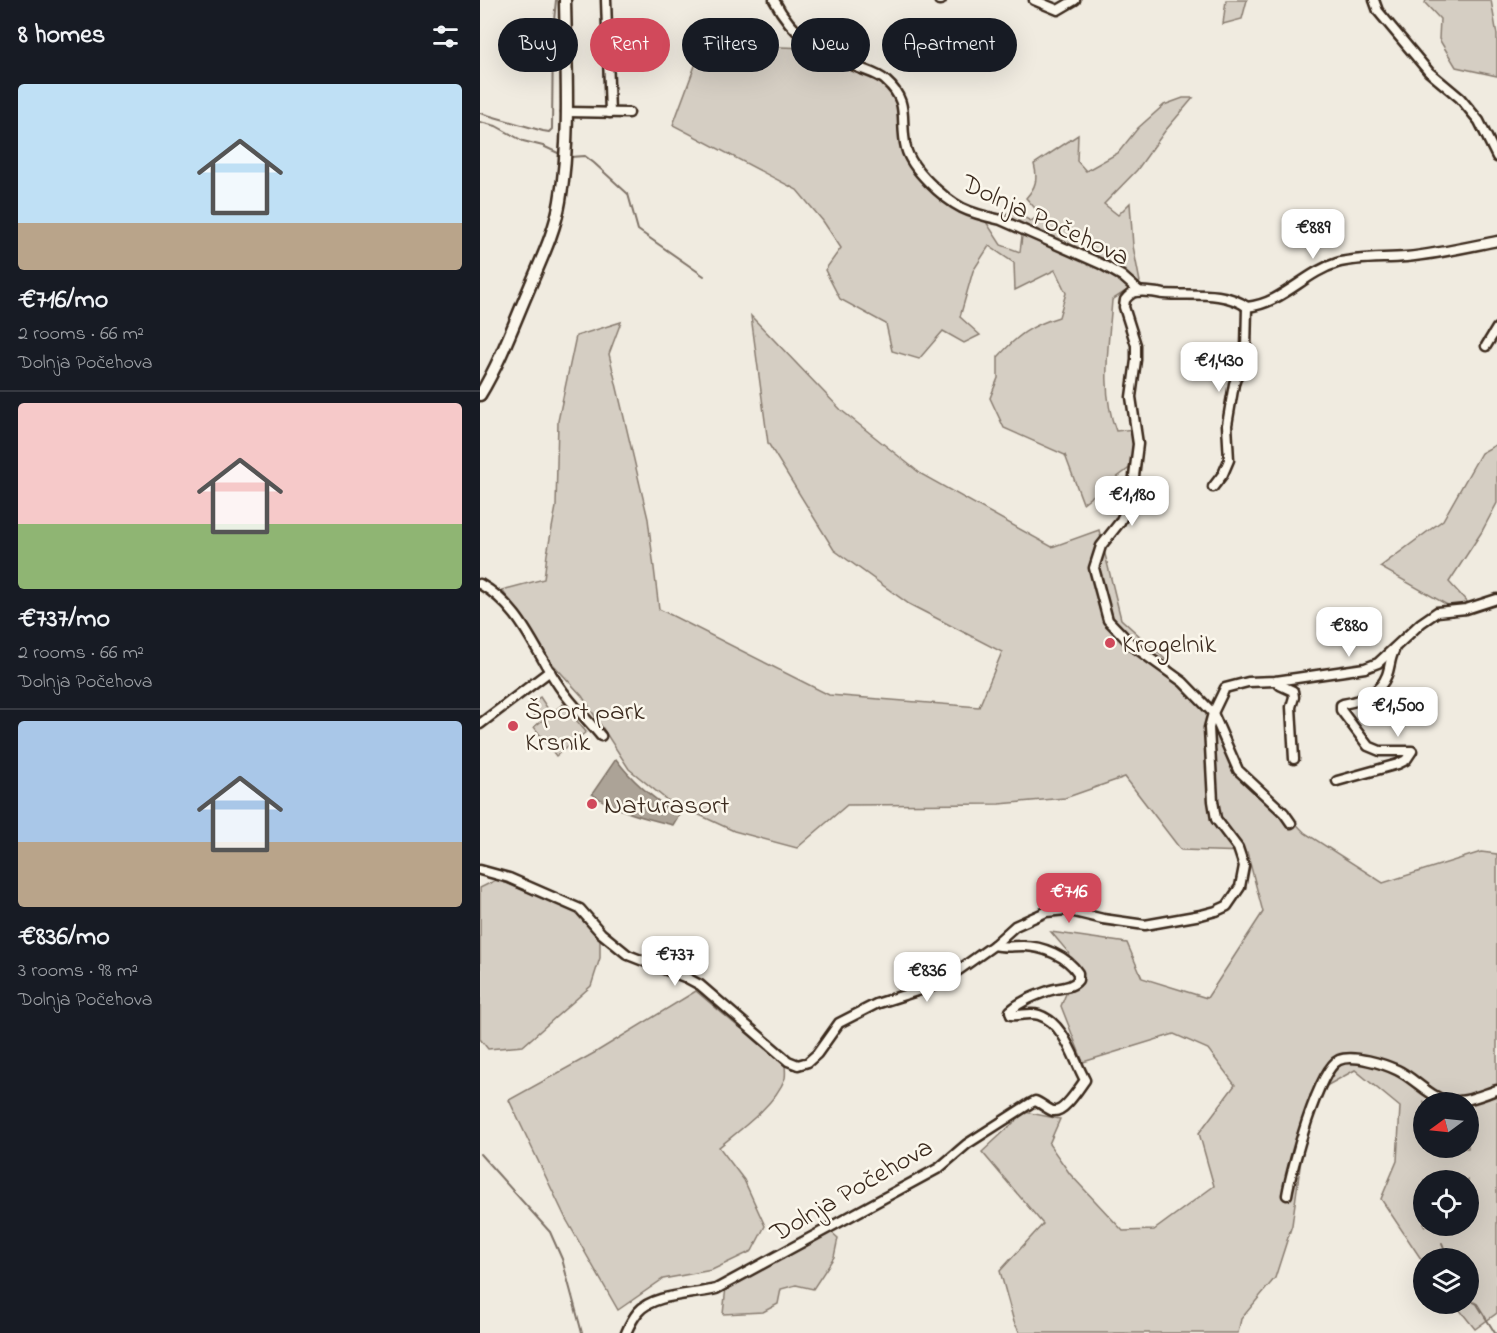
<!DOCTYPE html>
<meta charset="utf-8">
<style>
:root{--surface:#171b24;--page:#20242c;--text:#f1f3f6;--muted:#9ea1a6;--line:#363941;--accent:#d1495b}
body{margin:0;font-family:"Indie Flower",sans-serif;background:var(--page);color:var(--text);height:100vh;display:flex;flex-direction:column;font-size:22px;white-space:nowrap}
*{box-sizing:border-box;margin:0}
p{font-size:20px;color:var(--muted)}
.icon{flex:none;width:33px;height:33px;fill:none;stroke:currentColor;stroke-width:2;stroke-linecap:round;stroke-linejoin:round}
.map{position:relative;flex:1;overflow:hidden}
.details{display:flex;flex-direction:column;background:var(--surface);width:480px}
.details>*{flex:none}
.guide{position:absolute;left:18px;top:18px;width:570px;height:54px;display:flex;gap:12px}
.needle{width:39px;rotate:255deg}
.fabs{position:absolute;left:933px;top:1092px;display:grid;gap:12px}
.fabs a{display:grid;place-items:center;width:66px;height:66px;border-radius:50%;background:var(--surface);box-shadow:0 6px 24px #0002;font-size:30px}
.price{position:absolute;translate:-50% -51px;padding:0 14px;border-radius:12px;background:#fff;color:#222;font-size:20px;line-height:39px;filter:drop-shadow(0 2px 3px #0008)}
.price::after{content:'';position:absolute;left:50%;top:36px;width:18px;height:14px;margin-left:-9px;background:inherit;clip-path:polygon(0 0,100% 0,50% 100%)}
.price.selected{background:var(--accent);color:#fff}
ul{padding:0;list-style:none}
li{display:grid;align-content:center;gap:12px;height:318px;padding:0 18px}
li+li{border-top:2px solid var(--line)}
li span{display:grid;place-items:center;height:186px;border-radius:6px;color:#555}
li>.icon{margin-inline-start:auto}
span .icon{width:108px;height:108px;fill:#fffc;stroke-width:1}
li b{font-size:26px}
h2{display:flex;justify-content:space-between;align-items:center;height:72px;padding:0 18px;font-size:26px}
.pill{padding:0 21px;border-radius:27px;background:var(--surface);box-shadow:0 6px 24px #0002;font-size:21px;line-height:54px}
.pill.selected{background:var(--accent);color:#fff}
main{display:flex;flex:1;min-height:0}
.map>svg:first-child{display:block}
.green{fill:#d5cec3;stroke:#887c70;stroke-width:1.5;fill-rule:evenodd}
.water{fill:#aca397;stroke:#7f7367;stroke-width:1.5}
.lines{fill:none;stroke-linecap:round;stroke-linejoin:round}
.stream{stroke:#7f7367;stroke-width:2}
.minor-casing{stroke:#3b2a1e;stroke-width:13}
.major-casing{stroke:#3b2a1e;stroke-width:15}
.minor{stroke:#fbf7ec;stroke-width:8}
.major{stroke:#fbf7ec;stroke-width:10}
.poi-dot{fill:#d1495b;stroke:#fbf7ec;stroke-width:2}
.labels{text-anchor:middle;stroke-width:5;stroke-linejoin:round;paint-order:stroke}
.street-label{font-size:27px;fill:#3b2a1e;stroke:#fbf7ec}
.poi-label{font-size:27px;fill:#3b2a1e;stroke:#fbf7ec;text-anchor:start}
</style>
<main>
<section class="details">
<h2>8 homes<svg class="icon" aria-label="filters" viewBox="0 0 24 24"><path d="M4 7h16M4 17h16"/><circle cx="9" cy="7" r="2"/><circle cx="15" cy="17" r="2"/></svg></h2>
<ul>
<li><span style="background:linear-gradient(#bfe0f5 75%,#b9a48a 0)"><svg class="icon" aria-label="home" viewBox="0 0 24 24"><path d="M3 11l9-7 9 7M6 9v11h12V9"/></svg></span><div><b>€716/mo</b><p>2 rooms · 66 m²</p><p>Dolnja Počehova</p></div></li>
<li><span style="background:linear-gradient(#f6c9c9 65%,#8fb573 0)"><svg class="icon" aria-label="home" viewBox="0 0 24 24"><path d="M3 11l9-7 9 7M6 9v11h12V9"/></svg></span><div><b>€737/mo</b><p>2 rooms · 66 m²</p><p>Dolnja Počehova</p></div></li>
<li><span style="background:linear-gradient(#a9c7e8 65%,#b9a48a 0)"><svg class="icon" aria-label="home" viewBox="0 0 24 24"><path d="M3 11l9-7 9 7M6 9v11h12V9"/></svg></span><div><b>€836/mo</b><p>3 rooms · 98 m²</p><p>Dolnja Počehova</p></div></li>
</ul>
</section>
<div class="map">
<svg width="1017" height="1333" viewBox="0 0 1017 1333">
<rect width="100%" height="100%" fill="#f0ebe0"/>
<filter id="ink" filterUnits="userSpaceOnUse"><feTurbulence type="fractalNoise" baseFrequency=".0167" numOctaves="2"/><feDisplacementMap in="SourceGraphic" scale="12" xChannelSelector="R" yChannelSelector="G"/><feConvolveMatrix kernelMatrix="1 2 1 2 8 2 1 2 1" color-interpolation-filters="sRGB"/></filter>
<g filter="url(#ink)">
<!-- green -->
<g class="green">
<path d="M746 0H767L762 19 743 24Z"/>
<path d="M946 0H1011L1017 35V76L976 67 959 39 960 19 945 3Z"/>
<path d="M229 28H260L271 46 331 48 357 63 403 80 417 96 425 150 459 192 503 217 521 245 540 252 542 236 520 214 535 213 551 221 561 215 546 198C556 187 558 179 554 164L598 135 597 161 606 171 638 153 658 128 684 105 703 98H713L685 131 657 170 624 204 638 215 650 203 653 246 660 282 632 300C629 344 620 390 636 431L654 429 655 448 652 466 603 503 585 455 524 428 510 398 518 378V357C538 335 550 326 579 317L586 293 575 270 535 290 534 263 509 246 493 271 480 317 500 335 484 343 463 331 439 359 412 351 406 324 360 299 345 270 361 248 343 221 317 190 193 125Z"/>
<path d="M271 316 361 410 441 474 572 547 619 530 641 619 686 660 741 724 766 773 825 833 903 883 1001 852 1017 854V1313L995 1329 975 1304H988V1258H944L943 1262 901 1199 917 1161 920 1107 875 1070 830 1095 812 1225 795 1278 761 1319 758 1333H540L534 1322 520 1271 563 1224 502 1152 545 1112 580 1119 569 1144 590 1174 643 1231 674 1230 734 1186 719 1133 755 1085 728 1049 694 1034 603 1062 581 1006 594 974 588 952 571 932 647 943 662 978 727 998 783 912 767 852 701 850 645 777 585 798 519 804 367 805 317 848 254 831 187 800 149 769 102 696 72 663 22 590 64 579 67 554 76 507 78 421 96 336 141 322 129 354 168 519 179 609 349 695 499 707 522 652 429 604 354 550 288 443ZM944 1102H988V1148H944ZM944 1180H988V1226H944Z"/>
<path d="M1017 444V503L1001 533 969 582 990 605 985 615 900 567 963 520 1001 453Z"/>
<path d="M60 697 68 709 56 718 48 706Z"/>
<path d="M83 704 106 732 76 756 54 727Z"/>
<path d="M22 877 98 911 120 934V958L111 986 43 1046 8 1049 0 1039V888Z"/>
<path d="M216 991 256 1025 282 1041 305 1064C305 1068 306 1074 305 1078 295 1105 260 1130 239 1147L264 1180 285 1226 272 1251 232 1270 183 1279 138 1310 86 1219 29 1100 116 1052Z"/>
<path d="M350 1231 358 1238 354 1257 333 1289 316 1285 301 1289 298 1304 283 1312 243 1314 246 1287Z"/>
</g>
<!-- water -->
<path class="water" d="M136 759C153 783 175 800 199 815L193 825C164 818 136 811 112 794Z"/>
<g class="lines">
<!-- stream -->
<g class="stream">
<path d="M0 113 63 131 69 132 72 129 73 31 76 0"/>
<path d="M0 122 16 126 43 141 63 146 78 153"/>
<path d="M90 157 105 156 114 163 148 194 158 230 224 276"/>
<path d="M0 1154 70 1232 82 1259 102 1333"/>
<path d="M962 1243 968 1258"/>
<path d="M988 1299 997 1304 1015 1333"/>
</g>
<!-- minor casing -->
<g class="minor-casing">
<g id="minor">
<path d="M126 0 130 113"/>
<path d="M294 0C313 37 340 52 377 67 386 71 399 74 406 81 431 103 419 120 426 148 431 169 463 198 482 208 494 214 508 217 521 220L621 264 642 276 659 291"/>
<path d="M459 0H461"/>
<path d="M554 0 578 10 595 0"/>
<path d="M894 0 898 11 949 72 980 98 999 121 1017 157"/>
<path d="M86 112 149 113"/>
<path d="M1006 346 1017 328"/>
<path d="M733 487 743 474 749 460 747 425 754 384 766 350 767 307"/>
<path d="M0 584C42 608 53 648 79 686 91 704 107 719 121 736"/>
<path d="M796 681 800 685 813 691 814 697 811 707 814 759"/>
<path d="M0 724 70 671"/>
<path d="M857 781 918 764 926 760 932 751H900L888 746 861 710V705L863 704C881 701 900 693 907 675 910 667 910 658 914 651"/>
<path d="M811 823 804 813 758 770 733 713 703 682 653 646 628 620 614 568 621 546 640 522 651 500 658 444 651 397 656 360V345L644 307 645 300C648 296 651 293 656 292 665 290 676 293 684 294 711 296 744 290 767 307 803 303 824 273 857 263 879 257 904 259 926 257 957 254 987 247 1017 241"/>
<path d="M0 870 29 878 100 909 121 933 148 955 207 978 220 985 308 1061 318 1065 328 1062 337 1054 359 1023 396 1004 459 984 514 945 535 926 566 912 586 910 623 919 665 925 721 915 736 911 747 906 760 887 764 866 758 848 736 819 733 801 729 728 733 713 745 688 768 682 796 681 885 668 898 663 941 623 957 612 986 609 1017 599"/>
<path d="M807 1195C811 1171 838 1069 859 1060 873 1054 904 1064 917 1070 933 1077 947 1095 964 1100 981 1105 1001 1095 1017 1090"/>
<path d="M146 1333C149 1326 153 1318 158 1312 173 1294 212 1295 236 1289L459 1168 487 1144 551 1103 555 1101C561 1103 567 1109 573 1111 584 1113 599 1088 605 1080 593 1058 584 1023 559 1015 550 1012 541 1016 531 1015L530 1011C541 1001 554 996 568 991 578 987 591 989 598 980V973C587 956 562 946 543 946 532 946 524 948 514 945"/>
</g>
</g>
<!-- major casing -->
<g class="major-casing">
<path id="major" d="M0 395C20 362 33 326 48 291 60 262 75 232 80 201 91 137 86 65 85 0"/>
</g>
<!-- minor -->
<use href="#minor" class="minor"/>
<!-- major -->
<use href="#major" class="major"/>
</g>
</g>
<!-- markers -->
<g class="poi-dot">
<circle cx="630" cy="643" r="6"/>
<circle cx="33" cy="726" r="6"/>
<circle cx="112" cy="804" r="6"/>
</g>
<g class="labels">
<!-- street labels -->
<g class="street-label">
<text transform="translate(566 219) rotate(25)" y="9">Dolnja Počehova</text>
<text transform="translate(371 1189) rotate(-30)" y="9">Dolnja Počehova</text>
</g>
<!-- poi labels -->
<g class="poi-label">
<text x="642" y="652">Krogelnik</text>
<text x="45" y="719">Šport park<tspan x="45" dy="31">Krsnik</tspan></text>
<text x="124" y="813">Naturasort</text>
</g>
</g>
</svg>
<div class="fabs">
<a><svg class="needle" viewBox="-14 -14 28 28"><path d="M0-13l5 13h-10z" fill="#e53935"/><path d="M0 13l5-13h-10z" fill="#9ea1a6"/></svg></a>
<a><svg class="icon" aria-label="locate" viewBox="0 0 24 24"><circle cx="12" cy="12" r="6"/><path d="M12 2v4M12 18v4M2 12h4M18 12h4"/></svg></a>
<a><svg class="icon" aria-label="layers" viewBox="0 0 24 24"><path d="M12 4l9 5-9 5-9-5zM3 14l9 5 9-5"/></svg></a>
</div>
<b class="price" style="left:833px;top:260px">€889</b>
<b class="price" style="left:739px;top:393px">€1,430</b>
<b class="price" style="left:652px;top:527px">€1,180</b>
<b class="price" style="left:869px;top:658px">€880</b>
<b class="price" style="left:918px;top:738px">€1,500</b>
<b class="price selected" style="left:589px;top:924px">€716</b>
<b class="price" style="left:195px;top:987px">€737</b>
<b class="price" style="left:447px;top:1003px">€836</b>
<div class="guide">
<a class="pill">Buy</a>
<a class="pill selected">Rent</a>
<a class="pill">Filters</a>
<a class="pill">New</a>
<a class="pill">Apartment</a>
</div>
</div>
</main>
